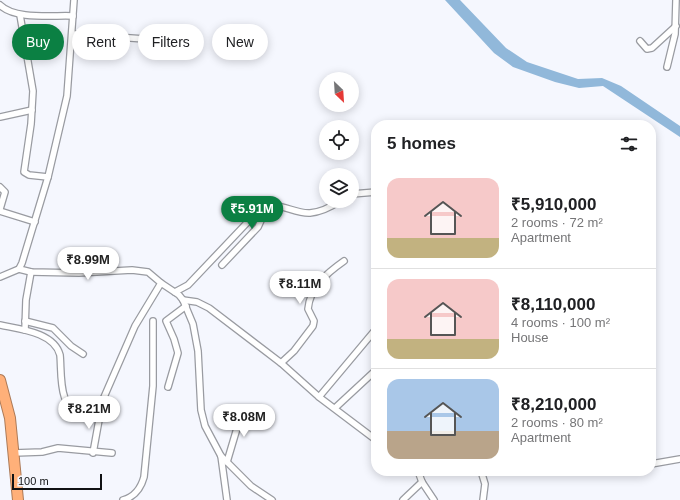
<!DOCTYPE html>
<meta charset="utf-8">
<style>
:root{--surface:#fff;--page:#f6f6f6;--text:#202124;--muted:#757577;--line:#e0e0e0;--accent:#0b8043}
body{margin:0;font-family:Helvetica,sans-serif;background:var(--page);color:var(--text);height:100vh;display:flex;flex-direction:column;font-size:15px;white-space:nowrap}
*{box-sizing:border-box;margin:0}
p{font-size:13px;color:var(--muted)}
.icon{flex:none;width:22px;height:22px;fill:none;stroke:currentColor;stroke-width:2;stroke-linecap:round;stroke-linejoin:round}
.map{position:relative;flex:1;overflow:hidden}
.side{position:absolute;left:371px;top:120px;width:285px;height:356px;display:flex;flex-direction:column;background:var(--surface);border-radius:16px;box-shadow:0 2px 10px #0003}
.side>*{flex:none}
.hud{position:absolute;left:12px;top:24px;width:299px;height:36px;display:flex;gap:8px}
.needle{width:26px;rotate:155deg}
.tools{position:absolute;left:319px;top:72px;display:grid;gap:8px}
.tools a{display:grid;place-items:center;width:40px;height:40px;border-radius:50%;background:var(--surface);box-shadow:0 2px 10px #0003;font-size:20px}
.scale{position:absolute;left:12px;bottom:10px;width:90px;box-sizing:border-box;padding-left:4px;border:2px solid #111214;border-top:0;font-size:11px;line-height:14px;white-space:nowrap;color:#111214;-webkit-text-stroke:3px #f5f7fe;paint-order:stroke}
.price{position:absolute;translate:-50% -34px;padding:0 9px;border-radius:14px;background:#fff;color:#222;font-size:13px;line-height:26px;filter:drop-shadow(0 1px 2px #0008)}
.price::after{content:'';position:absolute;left:50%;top:24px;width:12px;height:9px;margin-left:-6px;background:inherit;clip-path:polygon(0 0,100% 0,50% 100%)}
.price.selected{background:var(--accent);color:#fff}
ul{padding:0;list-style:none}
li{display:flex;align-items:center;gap:12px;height:100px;padding:0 16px}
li+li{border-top:1px solid var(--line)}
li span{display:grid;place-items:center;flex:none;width:112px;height:80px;border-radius:12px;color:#555}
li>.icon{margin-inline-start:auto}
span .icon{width:48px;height:48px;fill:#fffc;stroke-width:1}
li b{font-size:17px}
h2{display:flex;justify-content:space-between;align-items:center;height:48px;padding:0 16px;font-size:17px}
.tag{padding:0 14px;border-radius:18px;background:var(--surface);box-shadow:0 2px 10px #0003;font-size:14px;line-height:36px}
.tag.selected{background:var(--accent);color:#fff}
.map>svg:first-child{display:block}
.water{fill:#91b8da}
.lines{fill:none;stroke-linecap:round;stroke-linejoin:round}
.street-casing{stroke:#999ba1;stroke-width:8}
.highway-casing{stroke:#ac7956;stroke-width:12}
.street{stroke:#fff;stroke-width:5.5}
.highway{stroke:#ffb079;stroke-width:10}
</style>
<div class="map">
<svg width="680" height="500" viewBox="0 0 680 500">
<rect width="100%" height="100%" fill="#f5f7fe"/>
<!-- water -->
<path class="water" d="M445 0H460L506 48 527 62 578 79 602 78 621 86 680 126V137L603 86 579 88 555 82 513 67 494 53Z"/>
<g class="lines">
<!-- street casing -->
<g class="street-casing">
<g id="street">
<path d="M0 5C15 20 53 15 73 16"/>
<path d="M20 15 33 91 31 124 24 172 29 175 48 177"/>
<path d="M72 34 145 39"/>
<path d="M640 41 647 49 652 48 676 26"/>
<path d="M667 67 675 34 676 0"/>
<path d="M0 117 32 110"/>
<path d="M0 187 5 192 0 209"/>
<path d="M352 194 376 192"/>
<path d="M0 211 35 222"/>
<path d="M222 265 258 227 268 205"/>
<path d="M19 269 31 272 79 273 132 270 148 272 161 283"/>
<path d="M0 277 19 269 22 263 48 177 67 96 74 0"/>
<path d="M175 292 188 285 261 208C278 200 293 214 310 213 321 212 331 207 340 201"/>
<path d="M183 300 197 302 209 308 281 363 319 397 376 440"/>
<path d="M25 321 53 328 71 346 83 354"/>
<path d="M0 325C19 329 54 332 60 355 62 373 57 413 85 412 91 412 97 409 101 404L135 326 161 283 179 295 183 300 193 324 198 351 201 410 205 426 221 456 227 500"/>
<path d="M25 330 26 300 31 272"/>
<path d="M281 363 294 351 313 326 314 321 308 309C310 287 327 273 344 261"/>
<path d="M168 387 178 353 174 339 166 321 186 306"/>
<path d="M319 397 376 329"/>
<path d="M335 408 376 370"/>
<path d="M14 453 42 452 58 448 112 453"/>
<path d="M93 453 99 420 98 408"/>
<path d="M221 456 251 486 272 500"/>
<path d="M227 462 243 408"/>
<path d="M651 464 680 459"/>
<path d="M418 471 422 482 434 500"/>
<path d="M481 471 485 484 483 500"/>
<path d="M123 500C134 497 141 488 144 477L153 386V321"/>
<path d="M403 500 422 482"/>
</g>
</g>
<!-- highway casing -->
<g class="highway-casing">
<path id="highway" d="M0 380 10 418 18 500"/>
</g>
<!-- street -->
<use href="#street" class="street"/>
<!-- highway -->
<use href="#highway" class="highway"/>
</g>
</svg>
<div class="tools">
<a><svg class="needle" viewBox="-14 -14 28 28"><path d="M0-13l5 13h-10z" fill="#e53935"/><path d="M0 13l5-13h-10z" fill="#757577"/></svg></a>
<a><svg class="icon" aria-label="locate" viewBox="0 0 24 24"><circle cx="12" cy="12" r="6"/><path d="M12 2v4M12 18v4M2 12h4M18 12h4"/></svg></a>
<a><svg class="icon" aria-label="layers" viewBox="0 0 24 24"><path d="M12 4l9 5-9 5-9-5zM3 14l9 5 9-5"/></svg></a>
</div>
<div class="scale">100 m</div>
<b class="price selected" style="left:252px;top:230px">₹5.91M</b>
<b class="price" style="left:88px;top:281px">₹8.99M</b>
<b class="price" style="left:300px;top:305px">₹8.11M</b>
<b class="price" style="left:89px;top:430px">₹8.21M</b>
<b class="price" style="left:244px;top:438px">₹8.08M</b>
<div class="hud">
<a class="tag selected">Buy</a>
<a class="tag">Rent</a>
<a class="tag">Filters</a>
<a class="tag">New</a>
</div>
<section class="side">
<h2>5 homes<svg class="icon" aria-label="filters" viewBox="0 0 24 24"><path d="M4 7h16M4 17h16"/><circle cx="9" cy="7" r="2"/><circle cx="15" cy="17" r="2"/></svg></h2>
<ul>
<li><span style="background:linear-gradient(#f6c9c9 75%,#c2b280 0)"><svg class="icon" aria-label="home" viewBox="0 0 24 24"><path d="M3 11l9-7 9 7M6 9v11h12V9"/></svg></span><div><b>₹5,910,000</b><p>2 rooms · 72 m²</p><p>Apartment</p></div></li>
<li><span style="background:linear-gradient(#f6c9c9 75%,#c2b280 0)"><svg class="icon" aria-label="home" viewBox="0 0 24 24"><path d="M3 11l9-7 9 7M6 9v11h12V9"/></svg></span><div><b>₹8,110,000</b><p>4 rooms · 100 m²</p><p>House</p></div></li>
<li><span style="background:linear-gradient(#a9c7e8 65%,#b9a48a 0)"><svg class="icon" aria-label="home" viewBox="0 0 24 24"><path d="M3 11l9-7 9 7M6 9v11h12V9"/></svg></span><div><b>₹8,210,000</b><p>2 rooms · 80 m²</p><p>Apartment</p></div></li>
</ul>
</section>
</div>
